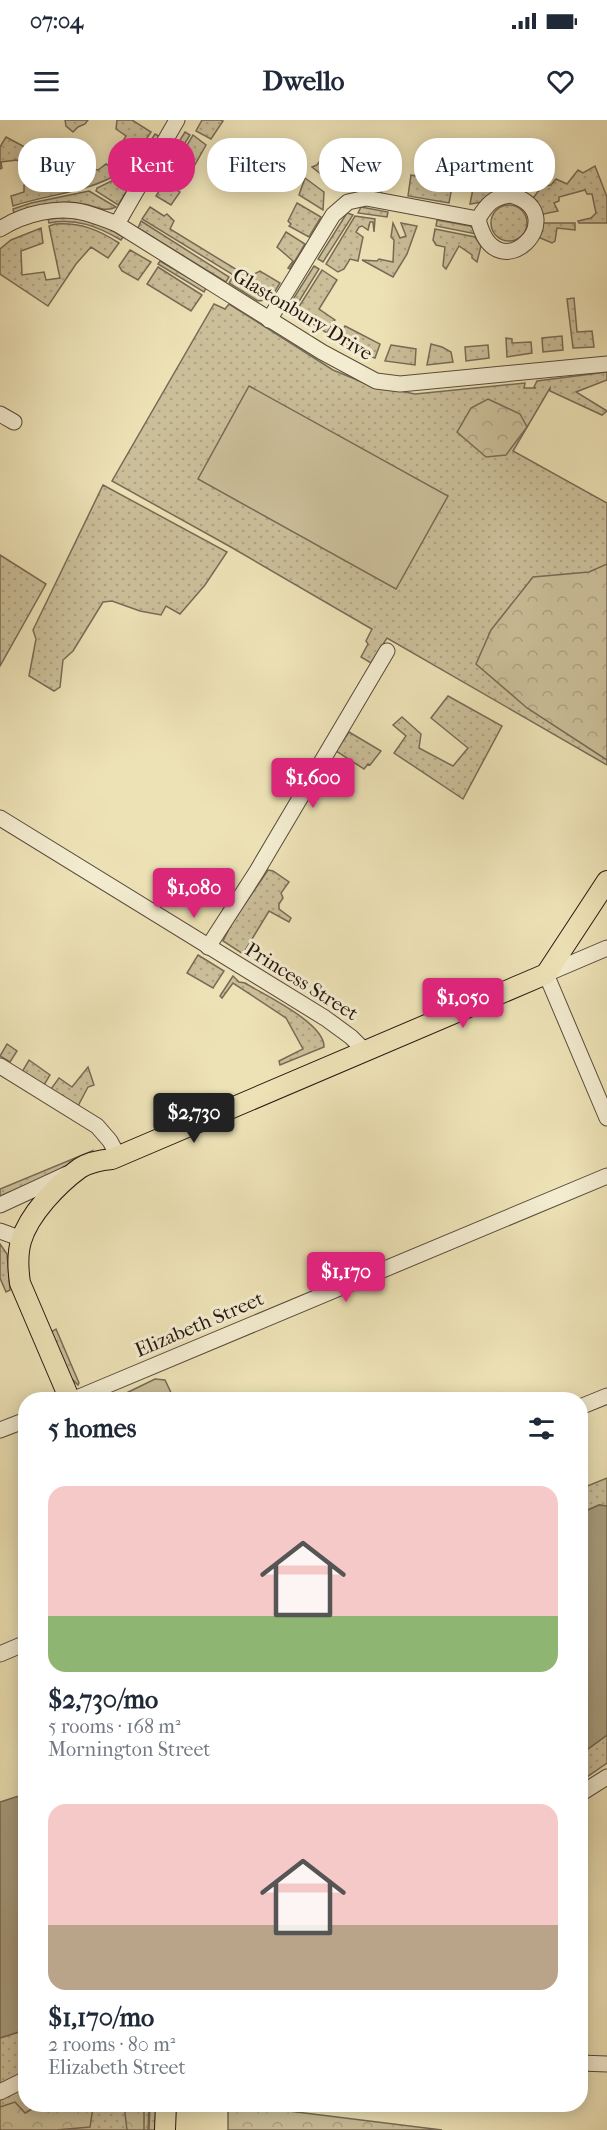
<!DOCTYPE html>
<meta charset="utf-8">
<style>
:root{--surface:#fff;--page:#f6f6f7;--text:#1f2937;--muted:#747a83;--accent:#db2777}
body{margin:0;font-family:"IM FELL French Canon",serif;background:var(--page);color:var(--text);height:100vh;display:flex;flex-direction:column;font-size:22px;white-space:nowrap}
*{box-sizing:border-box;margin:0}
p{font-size:20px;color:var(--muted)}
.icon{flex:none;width:33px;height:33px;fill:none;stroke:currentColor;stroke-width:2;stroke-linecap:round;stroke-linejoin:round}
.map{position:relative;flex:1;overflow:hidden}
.drawer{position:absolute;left:18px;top:1272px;width:570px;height:720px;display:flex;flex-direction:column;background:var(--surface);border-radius:24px;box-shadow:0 3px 15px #0003}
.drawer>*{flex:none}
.hud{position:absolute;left:18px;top:18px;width:572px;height:54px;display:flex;gap:12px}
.price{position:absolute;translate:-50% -51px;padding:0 14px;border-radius:6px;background:var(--accent);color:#fff;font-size:20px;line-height:39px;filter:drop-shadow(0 2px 3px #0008)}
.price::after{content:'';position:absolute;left:50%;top:36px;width:18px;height:14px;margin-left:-9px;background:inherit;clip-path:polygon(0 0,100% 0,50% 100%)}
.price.active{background:#222;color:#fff}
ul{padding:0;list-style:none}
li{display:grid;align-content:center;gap:12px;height:318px;padding:0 30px}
li span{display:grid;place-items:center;height:186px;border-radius:18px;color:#555}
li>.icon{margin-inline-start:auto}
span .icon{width:108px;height:108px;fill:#fffc;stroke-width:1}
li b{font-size:26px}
h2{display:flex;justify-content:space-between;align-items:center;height:72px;padding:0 30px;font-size:26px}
.pill{padding:0 21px;border-radius:24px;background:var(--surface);box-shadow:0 3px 15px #0003;font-size:21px;line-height:54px}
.pill.active{background:var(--accent);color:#fff}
.status{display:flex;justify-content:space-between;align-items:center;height:42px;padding:0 30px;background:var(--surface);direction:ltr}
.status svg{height:16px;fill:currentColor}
header{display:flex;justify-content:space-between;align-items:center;height:78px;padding:0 30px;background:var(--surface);font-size:27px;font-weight:700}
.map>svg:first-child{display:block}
.grass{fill:url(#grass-dots);stroke:#786b56;stroke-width:1.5}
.forest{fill:url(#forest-crowns);stroke:#786b56;stroke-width:1.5}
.garden{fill:#cbbf9a;stroke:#786b56;stroke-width:1.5}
.water{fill:#a99d7e;stroke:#756753;stroke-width:1.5}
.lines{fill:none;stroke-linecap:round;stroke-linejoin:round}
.minor-casing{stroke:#584a3b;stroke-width:17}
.major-casing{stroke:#261712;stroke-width:22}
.minor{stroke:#f3ecd0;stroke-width:15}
.major{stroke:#ede2b6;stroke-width:20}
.labels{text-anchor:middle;stroke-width:6;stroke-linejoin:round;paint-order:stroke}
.street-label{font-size:20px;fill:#261712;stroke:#f3ecd0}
</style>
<div class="status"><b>07:04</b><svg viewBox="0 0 49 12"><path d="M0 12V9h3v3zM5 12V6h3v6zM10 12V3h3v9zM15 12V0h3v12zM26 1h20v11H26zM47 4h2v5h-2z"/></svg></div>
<header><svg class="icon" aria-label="menu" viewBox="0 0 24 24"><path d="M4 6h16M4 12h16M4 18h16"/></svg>Dwello<svg class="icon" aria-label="heart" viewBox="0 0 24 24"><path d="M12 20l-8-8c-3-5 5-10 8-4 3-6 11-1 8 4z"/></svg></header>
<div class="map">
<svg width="607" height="2010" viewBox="0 0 607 2010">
<defs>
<pattern id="grass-dots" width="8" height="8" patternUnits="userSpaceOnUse" patternTransform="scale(1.5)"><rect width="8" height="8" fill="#cbbf9a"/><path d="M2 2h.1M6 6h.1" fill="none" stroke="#aea384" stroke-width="1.8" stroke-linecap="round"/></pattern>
<pattern id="forest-crowns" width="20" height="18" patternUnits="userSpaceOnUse" patternTransform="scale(1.5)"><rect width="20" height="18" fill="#cbbf9a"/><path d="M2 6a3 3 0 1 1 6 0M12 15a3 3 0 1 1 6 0" fill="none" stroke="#aea384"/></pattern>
</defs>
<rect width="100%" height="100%" fill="#ede2b6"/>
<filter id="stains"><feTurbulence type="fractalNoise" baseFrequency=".00333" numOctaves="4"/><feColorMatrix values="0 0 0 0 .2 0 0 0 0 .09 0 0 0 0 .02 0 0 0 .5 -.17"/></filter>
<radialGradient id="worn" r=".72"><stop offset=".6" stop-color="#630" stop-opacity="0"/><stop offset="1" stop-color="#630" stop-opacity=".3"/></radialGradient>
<!-- grass -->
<g class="grass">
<path d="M65 0H88L85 4 78 7 73 12 66 6Z"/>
<path d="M117 0H132L151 12 127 48 112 40 126 16 116 9Z"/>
<path d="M202 0H221L223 1 211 19 196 11Z"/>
<path d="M185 12 190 15 165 55 160 52Z"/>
<path d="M155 14 160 17 137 54 129 50 140 37Z"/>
<path d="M193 15 206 25 188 57 181 64 168 57Z"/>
<path d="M6 17 75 54 80 46 98 50 106 44 121 52C88 73 48 74 13 86L11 76 24 72V65L43 57 42 48 35 51 33 42 20 43 17 40 1 42 2 48 0 49V27Z"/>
<path d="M371 21H379L375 43 386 47 382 72 372 69 367 65Z"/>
<path d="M358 32 357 57 346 56 338 34Z"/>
<path d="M497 37 505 38 498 73 482 82 470 84 474 63 482 57H494Z"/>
<path d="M322 38 329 40 336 59 331 62 312 47 317 45Z"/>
<path d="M595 46 607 77V103H579L578 101 591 98 596 93 592 74H587L585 70 559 77V81L554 83 558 91 539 95 531 81 542 66 551 65 556 59 567 64 578 50 583 53Z"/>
<path d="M416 53 453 61 449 83 408 76 411 55 415 56Z"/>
<path d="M124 55 133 61 118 85 96 71 97 68Z"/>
<path d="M305 58 324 72 323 90 299 75Z"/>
<path d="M164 63 180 72 171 85 156 76Z"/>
<path d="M89 71 116 87C105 93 94 86 84 84 60 79 37 86 14 93L13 89 31 83Z"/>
<path d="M297 83 321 97 309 117 289 106 291 104 288 101Z"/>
<circle cx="509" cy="103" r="18"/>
<path d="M150 87 164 96 167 94 174 101 170 109 242 153 254 154 260 151 280 163 271 178 142 99Z"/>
<path d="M361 87 388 92 387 97 358 93Z"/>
<path d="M347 93 353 95 323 142 318 139Z"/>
<path d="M355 96 375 99 374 112 373 102H370L368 110 362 106 359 107 356 112 363 117 358 141 350 139 344 149 338 152 326 144Z"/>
<path d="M73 97 105 106 123 117 121 120C97 106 76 98 49 103L48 99Z"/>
<path d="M437 100 470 106 477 111 476 114 436 106Z"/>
<path d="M141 101 229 157 226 162 138 108Z"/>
<path d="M393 103 400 118 406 116 401 103 417 106 407 134 393 157 362 140 377 141 379 139 393 142 394 120 391 117Z"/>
<path d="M541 103H575V110L557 108 555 121 552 123 538 117Z"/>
<path d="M55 104C80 102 99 110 119 123L108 138 91 127 76 144 48 186 0 154V129L11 120 41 108 43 123 21 131 22 155 44 152 46 160 60 158 49 106Z"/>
<path d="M435 109 475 117 481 126 477 142 472 138V135L459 126 446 149 443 146 445 127 436 125 433 120Z"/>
<path d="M286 112 305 124 290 149 288 148 293 141 277 127Z"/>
<path d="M130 130 151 142 138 160 122 151 119 146Z"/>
<path d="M160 141 206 168 204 172 158 144Z"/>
<path d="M314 146 319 149 293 191 289 189 290 184Z"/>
<path d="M158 147 202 175 191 191 147 164Z"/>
<path d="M322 150 337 160 319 189 335 200 327 213 295 193Z"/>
<path d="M232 158 266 180 258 181 229 163Z"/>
<path d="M574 178 577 212 592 211 594 227 573 228 567 179Z"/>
<path d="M214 184 225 189 229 184 333 250 367 264 415 274 525 263 524 268H536L534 267 537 261 607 252V260L576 272 607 291 602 295 550 271V268L513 331 607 383V645L387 518 371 543 361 537 368 524 366 521 372 509 370 508 229 426 112 361Z"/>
<path d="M345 206 380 224 375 238 364 234 337 218Z"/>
<path d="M562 216 563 230 543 232 542 218Z"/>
<path d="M506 218 512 219V223L531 222 532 233 507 237Z"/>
<path d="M431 224 442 227 451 232 453 242 427 245Z"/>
<path d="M391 225 416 229 415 245 385 241Z"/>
<path d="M488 225 489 238 466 241 465 227Z"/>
<path d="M103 365 227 432 205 465 180 494 166 486 161 495 140 491 112 481 103 482 73 531 63 540 60 567 54 571 29 556 36 519 33 510Z"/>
<path d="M0 435 46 464 0 546Z"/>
<path d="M448 576 502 606 463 679 394 633 406 616 393 605 402 597 421 614 419 628 453 646 468 628 431 598Z"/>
<path d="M349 612 381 631 370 645 368 644 364 649 336 631Z"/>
<path d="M268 750 273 751 289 762 281 773 283 778 279 784V789L291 798 289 802 269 791 243 834 223 821 232 803Z"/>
<path d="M198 835 224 851 213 868 187 853Z"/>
<path d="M233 856 239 862 245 863C264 875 325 903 324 927L280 945 279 941 303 929 286 898 233 863 222 878 220 876Z"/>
<path d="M7 924 17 931 10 942 0 936Z"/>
<path d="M29 940 50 955 44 965 22 952Z"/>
<path d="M88 947 94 965 88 967 78 986 51 969 59 958 72 967Z"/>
<path d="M92 1031 86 1039 0 1076V1069Z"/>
<path d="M0 1124 7 1134 10 1170 6 1172 0 1158Z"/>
<path d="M56 1209 79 1263 78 1265 70 1257 51 1212Z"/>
<path d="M607 1358V1386L599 1385 581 1393 580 1369Z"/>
<path d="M607 1615V1643L581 1661V1634Z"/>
<path d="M25 1910 26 1984 149 1985 148 2010H0V1918Z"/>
<path d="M150 1985H156L155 2010H149Z"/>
</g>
<!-- forest -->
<g class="forest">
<path d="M488 279 520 294 527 307 506 335 486 337 457 312 471 288Z"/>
<path d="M607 444V640L527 588 476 544 491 510 533 457 589 452Z"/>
<path d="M15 1982 25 1993 39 1985H97L93 1988 90 2007 56 2010H0V1987Z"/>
<path d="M124 1985H144V2010H127Z"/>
<path d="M228 1985H240L442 2010H228Z"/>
</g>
<!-- garden -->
<g class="garden">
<path d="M249 266 448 376 396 469 198 359Z"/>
<path d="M155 1259 165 1260 174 1279H114Z"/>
</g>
<!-- water -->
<g class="water">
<path d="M599 1385 607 1386V1615L581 1634V1393Z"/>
<path d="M25 1674V1910L0 1918V1682Z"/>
</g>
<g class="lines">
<!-- minor casing -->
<g class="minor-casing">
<g id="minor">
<path d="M511 75C576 94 496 176 478 99 487 84 493 77 511 75Z"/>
<path d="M117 104 177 0"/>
<path d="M0 109C23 94 58 85 86 93 96 96 107 100 117 104L322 232 376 261 400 264 607 244"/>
<path d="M269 200 333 95 348 82 366 78 478 99"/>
<path d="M0 294 14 302"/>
<path d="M0 698 325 898 351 917 364 930"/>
<path d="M208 827 257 751 387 531"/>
<path d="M607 828 546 854 607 998"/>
<path d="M0 946 97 1006 110 1021 118 1036"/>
<path d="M0 1085 67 1054"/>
<path d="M0 1111 22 1119"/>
<path d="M72 1280 607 1056"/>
<path d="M580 1287 607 1276"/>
<path d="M0 1310 26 1300"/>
<path d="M0 1534 26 1523"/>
<path d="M580 1674 607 1657"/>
<path d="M580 1943 607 1944"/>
<path d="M0 1972 26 1959"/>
</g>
</g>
<!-- major casing -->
<g class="major-casing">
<g id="major">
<path d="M70 1280 20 1163C18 1149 17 1135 21 1121 29 1094 58 1064 80 1048 90 1042 101 1040 112 1039L546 854 607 761"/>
<path d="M165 2010 166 1984"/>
</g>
</g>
<!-- minor -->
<use href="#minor" class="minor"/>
<!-- major -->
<use href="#major" class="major"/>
</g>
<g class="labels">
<!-- street labels -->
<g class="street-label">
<text transform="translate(303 194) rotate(31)" y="7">Glastonbury Drive</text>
<text transform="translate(302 861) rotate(32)" y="7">Princess Street</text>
<text transform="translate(199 1204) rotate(-23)" y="7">Elizabeth Street</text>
</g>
</g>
<rect width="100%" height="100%" filter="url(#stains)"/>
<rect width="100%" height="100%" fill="url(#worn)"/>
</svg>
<b class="price" style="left:313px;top:689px">$1,600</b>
<b class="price" style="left:194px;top:799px">$1,080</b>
<b class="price" style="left:463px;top:909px">$1,050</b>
<b class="price active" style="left:194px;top:1024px">$2,730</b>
<b class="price" style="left:346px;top:1183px">$1,170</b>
<div class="hud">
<a class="pill">Buy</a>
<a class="pill active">Rent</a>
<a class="pill">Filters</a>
<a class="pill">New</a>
<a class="pill">Apartment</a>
</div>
<section class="drawer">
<h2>5 homes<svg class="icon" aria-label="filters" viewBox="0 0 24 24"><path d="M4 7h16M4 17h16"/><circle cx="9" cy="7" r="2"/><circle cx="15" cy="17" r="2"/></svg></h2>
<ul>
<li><span style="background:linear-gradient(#f6c9c9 70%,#8fb573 0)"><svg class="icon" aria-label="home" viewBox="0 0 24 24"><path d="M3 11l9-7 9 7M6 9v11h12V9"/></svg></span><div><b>$2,730/mo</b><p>5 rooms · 168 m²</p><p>Mornington Street</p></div></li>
<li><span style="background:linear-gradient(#f6c9c9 65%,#b9a48a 0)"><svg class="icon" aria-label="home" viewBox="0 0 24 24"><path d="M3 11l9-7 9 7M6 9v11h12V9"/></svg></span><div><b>$1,170/mo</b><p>2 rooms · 80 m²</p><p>Elizabeth Street</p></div></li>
</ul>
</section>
</div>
